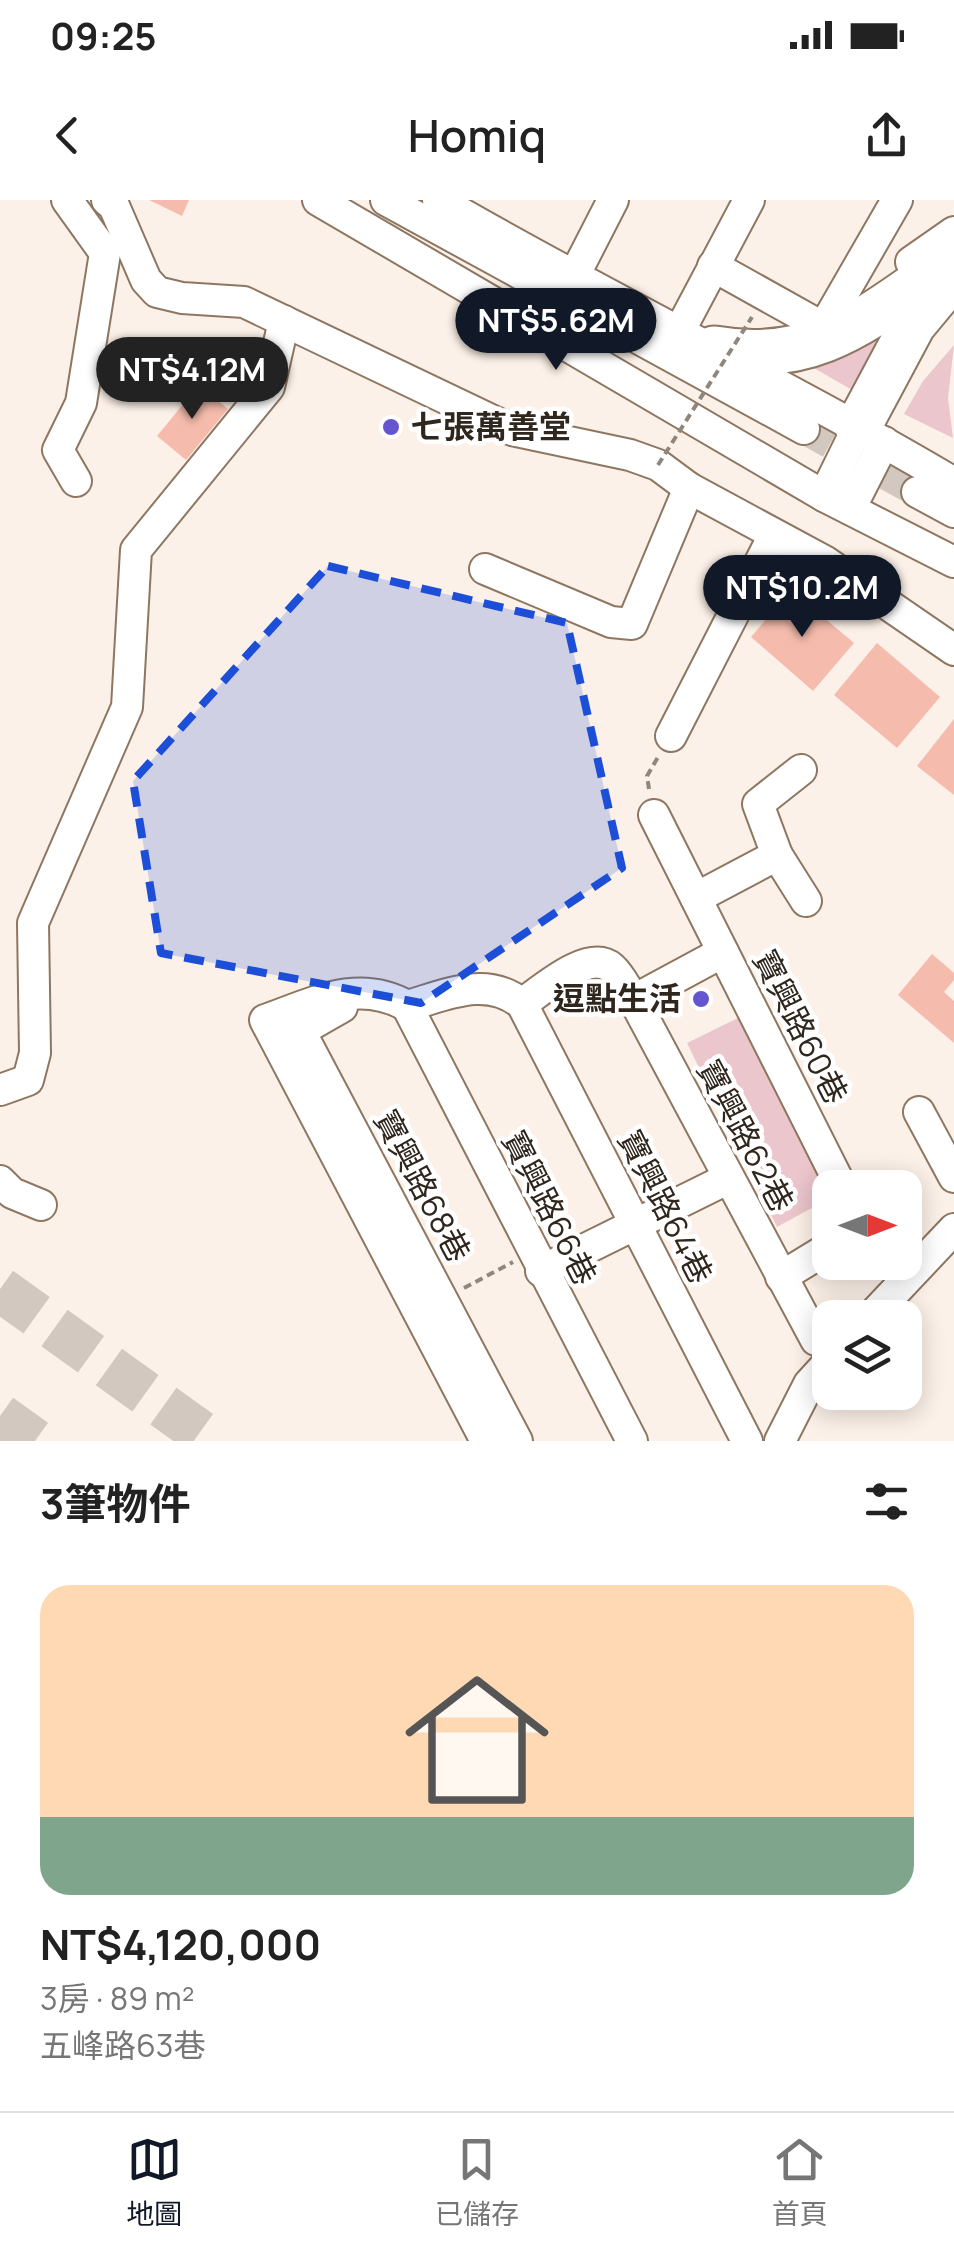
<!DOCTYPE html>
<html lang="zh-TW">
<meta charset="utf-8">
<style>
:root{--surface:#fff;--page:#f2f2f2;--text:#222;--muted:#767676;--line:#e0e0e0;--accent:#111827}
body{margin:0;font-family:Manrope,"Noto Sans TC",sans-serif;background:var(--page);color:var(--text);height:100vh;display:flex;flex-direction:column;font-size:38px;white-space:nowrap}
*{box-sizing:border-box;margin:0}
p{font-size:32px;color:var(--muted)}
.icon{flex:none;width:55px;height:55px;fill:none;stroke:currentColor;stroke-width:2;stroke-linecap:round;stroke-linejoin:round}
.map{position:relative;height:1241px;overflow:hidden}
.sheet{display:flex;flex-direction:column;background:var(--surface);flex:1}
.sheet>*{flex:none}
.needle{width:65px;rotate:90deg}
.controls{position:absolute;left:812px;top:970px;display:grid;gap:20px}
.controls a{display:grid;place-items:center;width:110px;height:110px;border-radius:20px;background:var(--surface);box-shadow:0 5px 25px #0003;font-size:50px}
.price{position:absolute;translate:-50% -85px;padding:0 22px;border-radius:35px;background:var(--accent);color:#fff;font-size:32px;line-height:65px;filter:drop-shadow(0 2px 5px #0008)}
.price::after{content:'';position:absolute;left:50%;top:60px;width:30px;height:22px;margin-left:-15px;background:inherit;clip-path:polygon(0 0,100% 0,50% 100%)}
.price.on{background:#222;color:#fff}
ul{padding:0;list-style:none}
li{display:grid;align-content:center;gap:20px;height:530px;padding:0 40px}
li+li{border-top:2px solid var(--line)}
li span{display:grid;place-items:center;height:310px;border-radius:30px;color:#555}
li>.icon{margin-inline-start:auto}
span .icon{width:180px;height:180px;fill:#fffc;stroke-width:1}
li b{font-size:42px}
h2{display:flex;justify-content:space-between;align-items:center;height:120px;padding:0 40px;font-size:42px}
.status{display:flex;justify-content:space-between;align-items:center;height:70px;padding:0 50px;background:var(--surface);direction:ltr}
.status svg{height:28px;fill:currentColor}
header{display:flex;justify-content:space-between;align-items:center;height:130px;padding:0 40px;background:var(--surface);font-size:45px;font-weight:600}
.tabs{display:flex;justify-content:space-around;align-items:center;height:140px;border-top:2px solid var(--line);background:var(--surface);font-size:28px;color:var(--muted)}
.tabs a{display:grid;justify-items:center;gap:5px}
.tabs .on{color:var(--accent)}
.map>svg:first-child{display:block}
.green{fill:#ebc6cc}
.building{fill:#f5bcad}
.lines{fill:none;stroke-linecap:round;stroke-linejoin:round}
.minor-tunnel{stroke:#d3c8bf;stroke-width:30;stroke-dasharray:30 15;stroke-linecap:butt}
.highway-tunnel{stroke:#d3c8bf;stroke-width:45;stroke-dasharray:45 22;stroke-linecap:butt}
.minor-casing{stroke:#8e7762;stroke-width:34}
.highway-casing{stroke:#8e7762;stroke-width:49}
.path{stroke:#90867d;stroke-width:4;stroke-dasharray:8 5;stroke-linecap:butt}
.minor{stroke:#fff;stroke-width:30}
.highway{stroke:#fff;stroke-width:45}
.path-bridge{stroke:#90867d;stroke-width:4;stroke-dasharray:8 5;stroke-linecap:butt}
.marked{fill:#1d4ed8;fill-opacity:0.2;stroke:#1d4ed8;stroke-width:8;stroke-dasharray:20 12;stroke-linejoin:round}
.poi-dot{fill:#6556cf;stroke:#fff;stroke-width:4}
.labels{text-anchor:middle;stroke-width:9;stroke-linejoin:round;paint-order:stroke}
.poi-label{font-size:32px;font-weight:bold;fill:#2f261d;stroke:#fff;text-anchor:start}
.street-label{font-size:32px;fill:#2f261d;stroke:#fff}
</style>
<div class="status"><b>09:25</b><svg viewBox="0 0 49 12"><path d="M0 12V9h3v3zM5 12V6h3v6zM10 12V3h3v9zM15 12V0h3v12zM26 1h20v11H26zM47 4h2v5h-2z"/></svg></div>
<header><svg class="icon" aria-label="back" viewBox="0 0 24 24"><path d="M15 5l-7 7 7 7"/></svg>Homiq<svg class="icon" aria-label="share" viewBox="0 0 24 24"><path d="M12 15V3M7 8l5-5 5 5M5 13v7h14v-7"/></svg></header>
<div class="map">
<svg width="954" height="1241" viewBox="0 0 954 1241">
<rect width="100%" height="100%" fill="#fcf1e8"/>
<!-- green -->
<g class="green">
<path d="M896 113 854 191 805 163Z"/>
<path d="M954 145 948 198 953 238 904 214 923 181Z"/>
<path d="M742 816 830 988V998L777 1027 687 843Z"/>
</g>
<!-- building -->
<g class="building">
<path d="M149 0H189L182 16Z"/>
<path d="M199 185 228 209 186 260 157 236Z"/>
<path d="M791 390 854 443 813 491 751 437Z"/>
<path d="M877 443 940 497 897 548 834 495Z"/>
<path d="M954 519V595L917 566Z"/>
<path d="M932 754 954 773V780L944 792 954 801V843L898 795Z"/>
</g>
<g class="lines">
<!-- minor-tunnel -->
<path class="minor-tunnel" d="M804 229 917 292"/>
<!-- highway-tunnel -->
<g class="highway-tunnel">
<path d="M0 1089 212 1241"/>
<path d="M0 1216 35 1241"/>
</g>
<!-- minor casing -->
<g class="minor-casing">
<g id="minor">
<path d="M67 0 105 53 81 203 58 250 76 281"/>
<path d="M107 0 114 6 146 80 157 92 182 98 244 102 512 230 630 255 658 265 689 288 826 362 954 450"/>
<path d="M318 0 824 296 954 362"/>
<path d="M386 0 804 229"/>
<path d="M438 0C608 99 785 183 954 283"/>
<path d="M911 62 954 32"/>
<path d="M713 66 817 124"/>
<path d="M573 78 613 0"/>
<path d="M829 118 897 0"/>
<path d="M679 132 749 0"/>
<path d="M917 292 954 312"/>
<path d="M824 296 858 227"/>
<path d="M850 309 884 242"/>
<path d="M485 369 611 422 632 424 689 288"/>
<path d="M671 536 774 335"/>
<path d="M654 615 842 988"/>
<path d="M777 655 806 701"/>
<path d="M696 698 777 655 758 604 801 570"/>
<path d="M634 800 723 752"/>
<path d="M522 804 747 1241"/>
<path d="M407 806 632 1241"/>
<path d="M342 807 300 831 517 1241"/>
<path d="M0 890 28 880 35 853 33 723 127 507 136 350 269 187 284 121"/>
<path d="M919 912 954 977"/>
<path d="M0 981 12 993 41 1005"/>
<path d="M541 1071 727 979"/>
<path d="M781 1077 830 1047"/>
<path d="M870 1118 954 1029"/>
<path d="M486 1241 265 820C313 803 359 778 407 806 446 795 487 775 522 804 542 790 589 748 612 768 621 776 627 790 634 800L816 1140 830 1130"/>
<path d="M780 1241 809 1184 830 1161"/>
</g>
</g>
<!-- highway casing -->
<g class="highway-casing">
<g id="highway">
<path d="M714 149C820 167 871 114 954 59"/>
<path d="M858 227 913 124 953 76"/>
</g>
</g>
<!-- path -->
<g class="path">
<path d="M649 589 647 576 658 557"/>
<path d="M464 1088 513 1062"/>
</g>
<!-- minor -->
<use href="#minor" class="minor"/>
<!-- highway -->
<use href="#highway" class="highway"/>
<!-- path-bridge -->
<path class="path-bridge" d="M658 265 752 117"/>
</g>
<!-- marked area -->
<path class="marked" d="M328 366 567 423 622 668 421 803 161 753 133 581Z"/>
<!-- markers -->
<g class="poi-dot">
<circle cx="391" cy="227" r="10"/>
<circle cx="701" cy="799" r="10"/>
</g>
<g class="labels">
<!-- poi labels -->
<g class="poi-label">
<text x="411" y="238">七張萬善堂</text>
<text x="681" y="810" text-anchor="end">逗點生活</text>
</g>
<!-- street labels -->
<g class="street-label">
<text transform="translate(800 827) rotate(63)" y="11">寶興路60巷</text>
<text transform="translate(745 936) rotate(62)" y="11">寶興路62巷</text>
<text transform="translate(422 986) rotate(62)" y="11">寶興路68巷</text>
<text transform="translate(665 1007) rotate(63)" y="11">寶興路64巷</text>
<text transform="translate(549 1008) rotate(63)" y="11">寶興路66巷</text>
</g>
</g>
</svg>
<div class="controls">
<a><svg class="needle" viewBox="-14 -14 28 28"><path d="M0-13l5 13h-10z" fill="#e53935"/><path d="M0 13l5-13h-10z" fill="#767676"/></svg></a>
<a><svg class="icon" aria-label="layers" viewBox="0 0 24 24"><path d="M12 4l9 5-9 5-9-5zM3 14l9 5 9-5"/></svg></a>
</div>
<b class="price" style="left:556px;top:173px">NT$5.62M</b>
<b class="price on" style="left:192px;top:222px">NT$4.12M</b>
<b class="price" style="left:802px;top:440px">NT$10.2M</b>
</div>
<section class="sheet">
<h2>3筆物件<svg class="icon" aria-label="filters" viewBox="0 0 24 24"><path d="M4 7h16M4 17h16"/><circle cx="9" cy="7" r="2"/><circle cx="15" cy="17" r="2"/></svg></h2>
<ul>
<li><span style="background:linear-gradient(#ffd9b3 75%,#7fa58c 0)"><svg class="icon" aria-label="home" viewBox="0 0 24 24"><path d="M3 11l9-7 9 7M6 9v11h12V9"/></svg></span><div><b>NT$4,120,000</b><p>3房 · 89 m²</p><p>五峰路63巷</p></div></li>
</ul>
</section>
<nav class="tabs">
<a class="on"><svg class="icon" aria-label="map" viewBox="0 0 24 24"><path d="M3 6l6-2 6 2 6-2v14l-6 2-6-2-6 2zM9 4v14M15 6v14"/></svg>地圖</a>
<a><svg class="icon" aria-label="saved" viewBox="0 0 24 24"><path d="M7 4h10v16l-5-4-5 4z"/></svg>已儲存</a>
<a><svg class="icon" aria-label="home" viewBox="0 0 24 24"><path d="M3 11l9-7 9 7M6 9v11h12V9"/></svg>首頁</a>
</nav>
